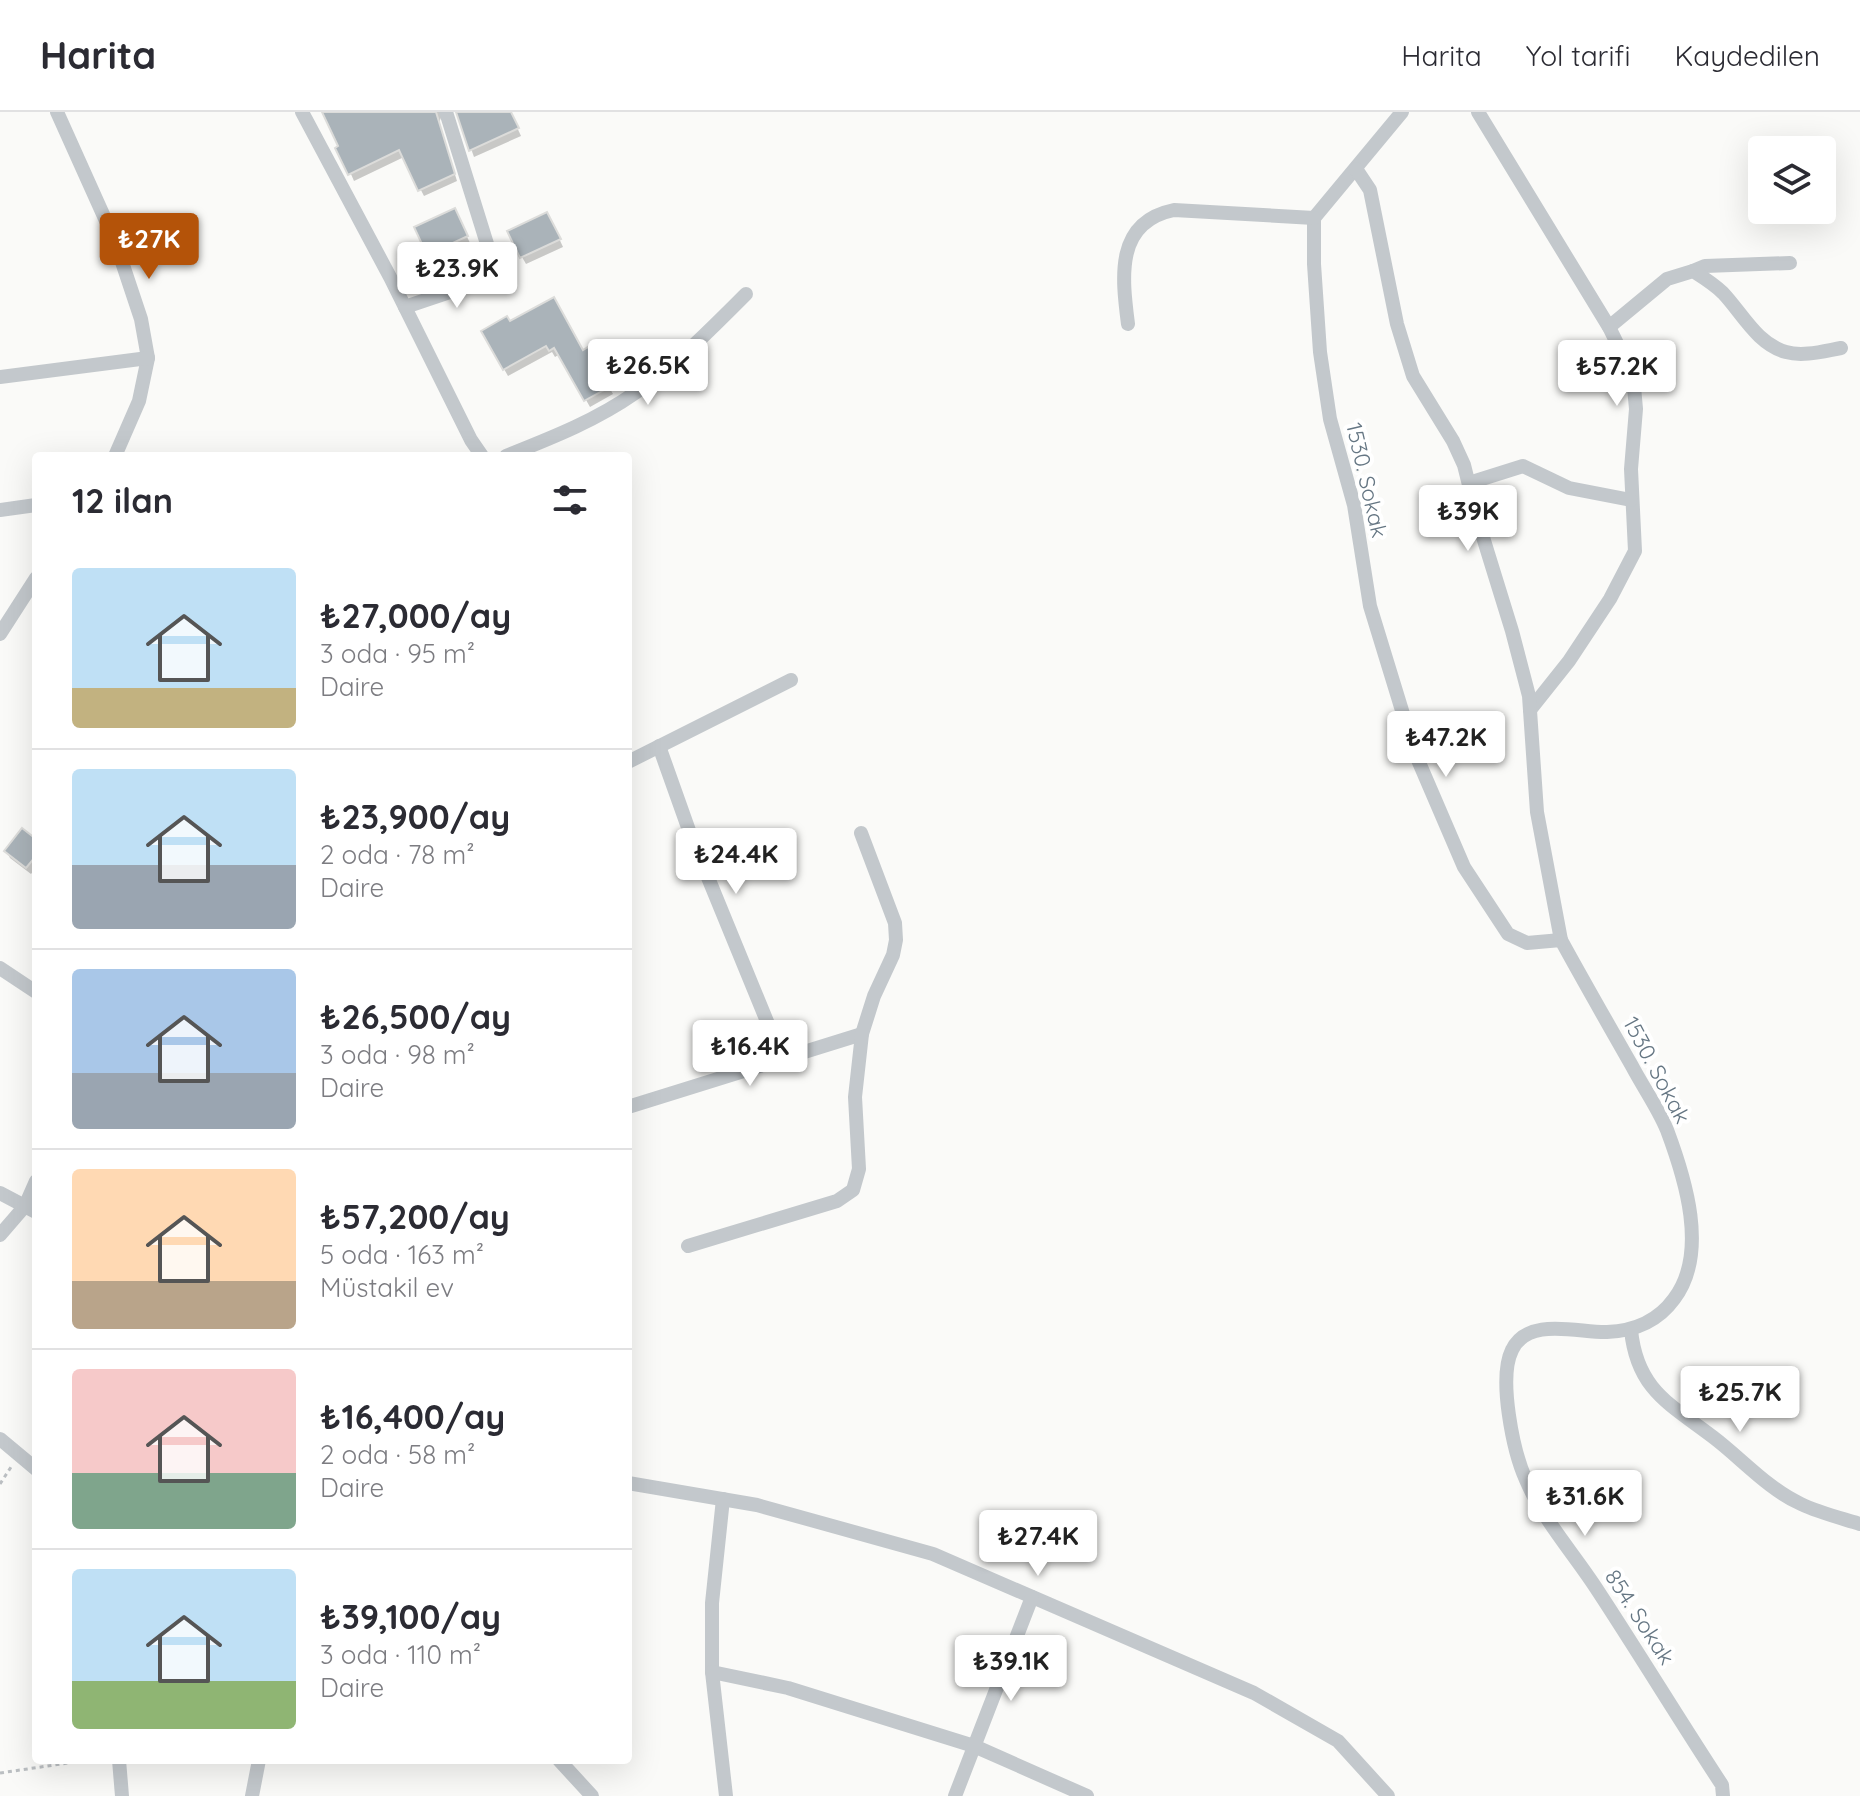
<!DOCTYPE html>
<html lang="tr">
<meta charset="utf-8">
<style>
:root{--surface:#fff;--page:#f2f2f3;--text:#2b2b33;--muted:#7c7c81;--line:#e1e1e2;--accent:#b45309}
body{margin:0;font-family:Quicksand,sans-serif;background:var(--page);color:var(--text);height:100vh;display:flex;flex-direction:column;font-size:30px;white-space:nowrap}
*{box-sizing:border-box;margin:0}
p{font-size:26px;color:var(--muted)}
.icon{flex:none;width:44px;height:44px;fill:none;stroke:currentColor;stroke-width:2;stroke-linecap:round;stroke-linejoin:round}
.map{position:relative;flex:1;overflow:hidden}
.side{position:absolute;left:32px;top:340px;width:600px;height:1312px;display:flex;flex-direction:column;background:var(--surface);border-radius:8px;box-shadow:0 8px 32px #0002}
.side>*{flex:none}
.tools{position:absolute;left:1748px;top:24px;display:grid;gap:16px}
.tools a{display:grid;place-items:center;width:88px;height:88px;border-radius:8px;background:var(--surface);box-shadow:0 8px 32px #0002;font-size:40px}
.price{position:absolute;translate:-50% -68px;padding:0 18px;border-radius:8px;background:#fff;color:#222;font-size:26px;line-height:52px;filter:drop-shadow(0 2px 4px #0008)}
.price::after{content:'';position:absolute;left:50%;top:48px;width:24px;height:18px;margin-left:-12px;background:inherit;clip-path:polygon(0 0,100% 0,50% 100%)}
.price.selected{background:var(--accent);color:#fff}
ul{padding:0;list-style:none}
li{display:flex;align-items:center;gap:24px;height:200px;padding:0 40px}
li+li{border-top:2px solid var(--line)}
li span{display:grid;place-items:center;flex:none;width:224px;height:160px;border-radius:8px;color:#555}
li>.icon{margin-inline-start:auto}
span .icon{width:96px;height:96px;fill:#fffc;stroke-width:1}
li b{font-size:34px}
h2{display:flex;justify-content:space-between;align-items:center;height:96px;padding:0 40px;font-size:34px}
header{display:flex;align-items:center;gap:48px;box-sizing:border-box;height:112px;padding:0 40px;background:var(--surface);border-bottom:2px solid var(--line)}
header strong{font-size:38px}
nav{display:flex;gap:44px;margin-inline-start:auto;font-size:28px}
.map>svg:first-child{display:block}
.shadow{fill:#0003}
.building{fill:#aab3b9;stroke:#dcdcda;stroke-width:2}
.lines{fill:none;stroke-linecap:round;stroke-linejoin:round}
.path{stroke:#bbbfc2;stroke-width:3;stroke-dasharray:4 4;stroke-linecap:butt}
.minor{stroke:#c3c8cc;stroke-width:14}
.labels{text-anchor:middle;stroke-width:8;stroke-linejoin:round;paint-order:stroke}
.street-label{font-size:22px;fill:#657683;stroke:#fff}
</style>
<header>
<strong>Harita</strong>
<nav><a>Harita</a><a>Yol tarifi</a><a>Kaydedilen</a></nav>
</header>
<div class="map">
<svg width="1860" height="1684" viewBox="0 0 1860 1684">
<rect width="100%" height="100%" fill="#fafaf8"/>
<!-- shadow -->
<g class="shadow">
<path d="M324 0H443L439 11 457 69 424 84 404 45 354 69Z"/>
<path d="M458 0H510L521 24 474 45Z"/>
<path d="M458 106 470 131 433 149 429 142Z"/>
<path d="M551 109 563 135 526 152 522 145Z"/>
<path d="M509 212 583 241 588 238 613 282 590 295 560 242 555 245 552 240 508 264 483 220Z"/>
<path d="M36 729V756L31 762 10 746 6 739Z"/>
</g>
<!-- building -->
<g class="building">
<path d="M322 0H436L455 62 418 79 399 38 348 63 335 36 338 34Z"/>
<path d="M456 0H511L519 16 469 39Z"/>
<path d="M455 96 468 124 427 143 414 115Z"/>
<path d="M547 100 561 127 520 146 507 119Z"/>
<path d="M554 185 583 238 588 235 611 274 584 289 554 236 549 239 546 234 503 258 481 219 507 204 510 209Z"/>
<path d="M22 716 36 727V744L26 756 4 739Z"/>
</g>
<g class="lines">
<!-- path -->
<g class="path">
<path d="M0 1372 11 1355"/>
<path d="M0 1661 88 1648"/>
</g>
<!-- minor -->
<g class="minor">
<path d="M57 0 115 129 141 207 148 246 139 289 115 344"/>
<path d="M302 0 390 165 471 328 482 344"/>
<path d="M1402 0 1314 106V152L1320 240 1330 307 1354 393 1370 494 1415 641 1464 755 1508 822 1527 831 1561 828C1584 870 1608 912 1632 954 1643 975 1658 996 1667 1018 1685 1066 1709 1141 1674 1187 1658 1209 1635 1219 1607 1220 1579 1221 1528 1204 1512 1238 1498 1266 1513 1339 1526 1368 1543 1408 1575 1443 1598 1479 1640 1543 1680 1609 1722 1673L1723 1684"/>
<path d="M1478 0 1609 215 1633 264 1636 297 1631 357 1635 439 1610 487 1569 549 1530 598"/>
<path d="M1356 57 1370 78 1397 212 1413 264 1453 329 1464 353 1478 409 1512 519 1529 584 1537 700 1561 828"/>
<path d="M1693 159 1705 154 1790 151"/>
<path d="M405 195 497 164 446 0"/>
<path d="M1128 212C1122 165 1115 110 1174 98L1314 106"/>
<path d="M1609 215 1667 167 1693 159C1704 166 1714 172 1723 181 1742 201 1757 232 1786 240 1803 245 1824 239 1841 236"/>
<path d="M0 265 148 246"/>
<path d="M506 344C551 326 595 309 635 281 676 253 711 217 746 182"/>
<path d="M1469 371 1523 354 1569 376 1631 388"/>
<path d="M0 398 36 393"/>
<path d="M0 522 36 466"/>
<path d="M659 634 691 724 782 946"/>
<path d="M628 650 791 568"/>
<path d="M0 856 36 880"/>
<path d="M628 995 862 922"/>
<path d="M0 1081 36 1100"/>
<path d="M0 1123 25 1094 36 1069"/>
<path d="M688 1134 837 1089 853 1078 859 1057 855 985 862 922 874 884 893 843 896 828 895 811 861 721"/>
<path d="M1631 1218C1637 1278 1670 1292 1713 1325 1742 1347 1768 1377 1801 1392 1820 1401 1841 1406 1860 1412"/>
<path d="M0 1327 36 1357"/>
<path d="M628 1371 757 1393 933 1442 1254 1581 1338 1629 1388 1684"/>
<path d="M723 1387 712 1491V1560L726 1684"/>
<path d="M712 1560 788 1576 974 1634 1087 1684"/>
<path d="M119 1648 122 1684"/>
<path d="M559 1648 592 1684"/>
<path d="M252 1684 259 1648"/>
<path d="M955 1684 1032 1485"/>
</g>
</g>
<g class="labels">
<!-- street labels -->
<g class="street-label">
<text transform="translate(1367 368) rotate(77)" y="8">1530. Sokak</text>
<text transform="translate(1657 958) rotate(62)" y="8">1530. Sokak</text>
<text transform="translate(1640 1505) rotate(57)" y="8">854. Sokak</text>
</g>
</g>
</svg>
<div class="tools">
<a><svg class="icon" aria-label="layers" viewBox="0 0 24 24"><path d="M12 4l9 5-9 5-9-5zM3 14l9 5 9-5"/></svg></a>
</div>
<b class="price selected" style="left:149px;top:169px">₺27K</b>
<b class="price" style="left:457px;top:198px">₺23.9K</b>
<b class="price" style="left:648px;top:295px">₺26.5K</b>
<b class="price" style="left:1617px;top:296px">₺57.2K</b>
<b class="price" style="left:1468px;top:441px">₺39K</b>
<b class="price" style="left:1446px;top:667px">₺47.2K</b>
<b class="price" style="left:736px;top:784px">₺24.4K</b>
<b class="price" style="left:750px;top:976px">₺16.4K</b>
<b class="price" style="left:1740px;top:1322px">₺25.7K</b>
<b class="price" style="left:1585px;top:1426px">₺31.6K</b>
<b class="price" style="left:1038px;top:1466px">₺27.4K</b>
<b class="price" style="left:1011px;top:1591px">₺39.1K</b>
<section class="side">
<h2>12 ilan<svg class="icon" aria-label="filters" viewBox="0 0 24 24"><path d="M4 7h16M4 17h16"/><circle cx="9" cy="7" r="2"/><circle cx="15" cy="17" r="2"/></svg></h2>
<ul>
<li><span style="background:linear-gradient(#bfe0f5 75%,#c2b280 0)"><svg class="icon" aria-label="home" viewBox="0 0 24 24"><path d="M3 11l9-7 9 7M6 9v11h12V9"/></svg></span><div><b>₺27,000/ay</b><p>3 oda · 95 m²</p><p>Daire</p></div></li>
<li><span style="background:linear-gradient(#bfe0f5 60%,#9aa5b1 0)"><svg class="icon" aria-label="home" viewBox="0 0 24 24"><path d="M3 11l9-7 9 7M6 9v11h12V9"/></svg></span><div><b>₺23,900/ay</b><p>2 oda · 78 m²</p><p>Daire</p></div></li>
<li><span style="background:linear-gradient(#a9c7e8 65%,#9aa5b1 0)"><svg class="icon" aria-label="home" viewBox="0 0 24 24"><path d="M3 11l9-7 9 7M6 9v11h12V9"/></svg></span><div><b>₺26,500/ay</b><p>3 oda · 98 m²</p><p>Daire</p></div></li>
<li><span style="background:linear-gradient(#ffd9b3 70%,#b9a48a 0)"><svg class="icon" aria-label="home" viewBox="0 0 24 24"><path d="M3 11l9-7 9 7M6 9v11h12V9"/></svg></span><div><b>₺57,200/ay</b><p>5 oda · 163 m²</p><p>Müstakil ev</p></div></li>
<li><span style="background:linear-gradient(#f6c9c9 65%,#7fa58c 0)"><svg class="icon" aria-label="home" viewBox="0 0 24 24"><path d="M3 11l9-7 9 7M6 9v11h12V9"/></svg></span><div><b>₺16,400/ay</b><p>2 oda · 58 m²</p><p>Daire</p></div></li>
<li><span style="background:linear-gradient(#bfe0f5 70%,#8fb573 0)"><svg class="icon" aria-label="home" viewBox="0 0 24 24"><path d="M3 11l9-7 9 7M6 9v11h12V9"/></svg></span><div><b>₺39,100/ay</b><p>3 oda · 110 m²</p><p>Daire</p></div></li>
</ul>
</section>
</div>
